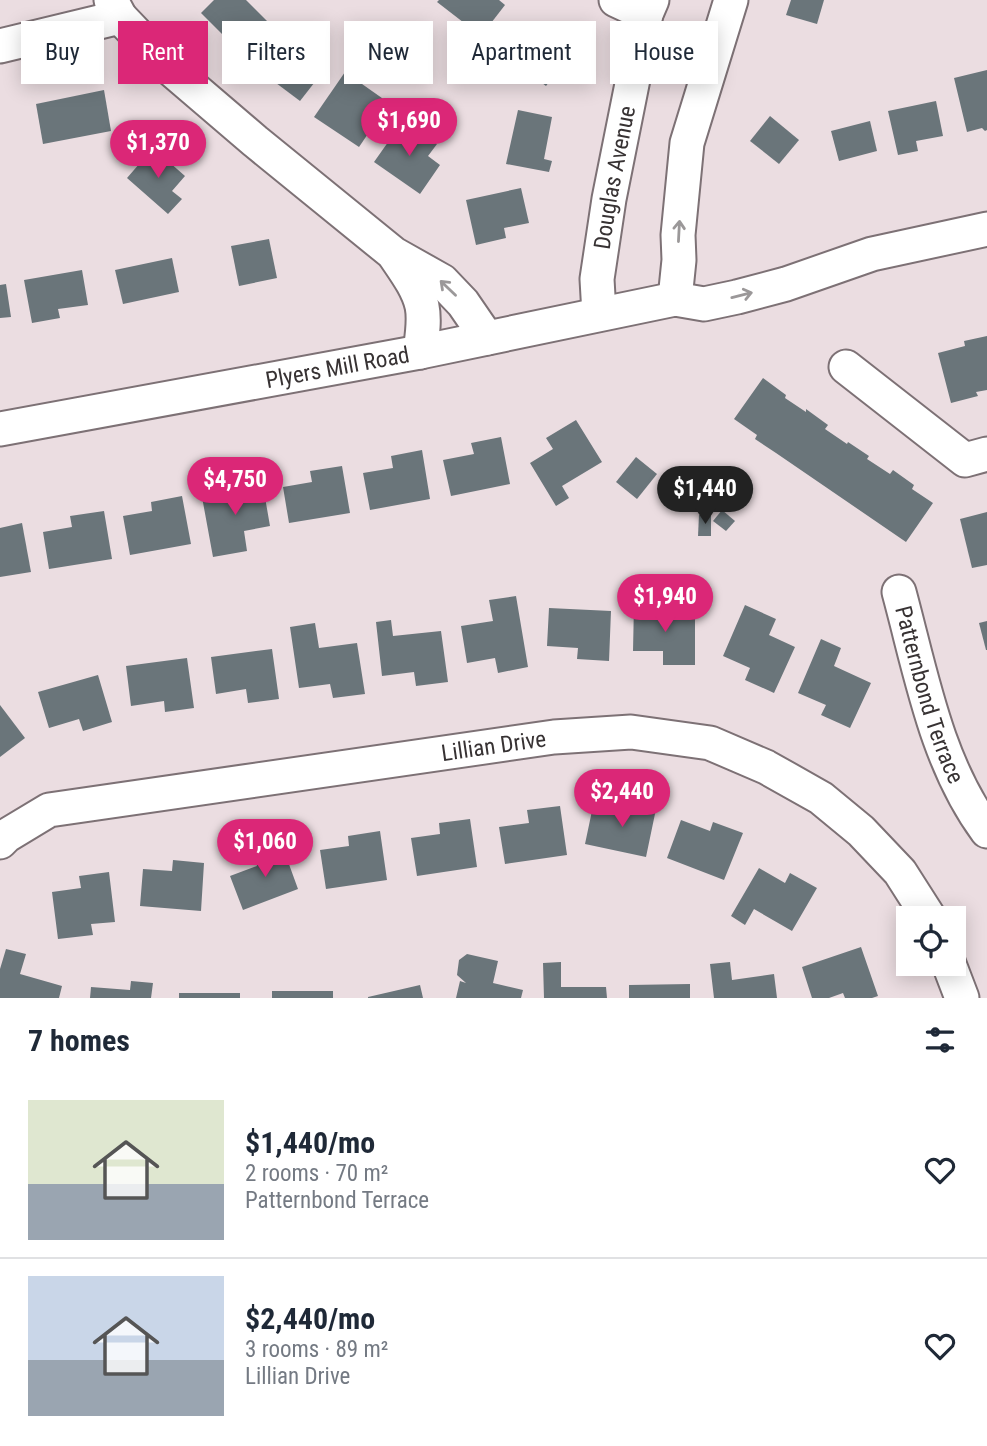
<!DOCTYPE html>
<meta charset="utf-8">
<style>
:root{--surface:#fff;--page:#f2f2f3;--text:#1f2937;--muted:#747a83;--line:#e0e1e3;--accent:#db2777}
body{margin:0;font-family:"Roboto Condensed",sans-serif;background:var(--page);color:var(--text);height:100vh;display:flex;flex-direction:column;font-size:26px;white-space:nowrap}
*{box-sizing:border-box;margin:0}
p{font-size:23px;color:var(--muted)}
.icon{flex:none;width:38px;height:38px;fill:none;stroke:currentColor;stroke-width:2;stroke-linecap:round;stroke-linejoin:round}
.map{position:relative;height:998px;overflow:hidden}
.drawer{display:flex;flex-direction:column;background:var(--surface);flex:1}
.drawer>*{flex:none}
.banner{position:absolute;left:21px;top:21px;width:945px;height:63px;display:flex;gap:14px}
.controls{position:absolute;left:896px;top:906px;display:grid;gap:14px}
.controls a{display:grid;place-items:center;width:70px;height:70px;border-radius:0px;background:var(--surface);box-shadow:0 4px 18px #0003;font-size:35px}
.price{position:absolute;translate:-50% -60px;padding:0 16px;border-radius:24px;background:var(--accent);color:#fff;font-size:23px;line-height:46px;filter:drop-shadow(0 2px 4px #0008)}
.price::after{content:'';position:absolute;left:50%;top:42px;width:21px;height:16px;margin-left:-10px;background:inherit;clip-path:polygon(0 0,100% 0,50% 100%)}
.price.current{background:#222;color:#fff}
ul{padding:0;list-style:none}
li{display:flex;align-items:center;gap:21px;height:175px;padding:0 28px}
li+li{border-top:2px solid var(--line)}
li span{display:grid;place-items:center;flex:none;width:196px;height:140px;border-radius:0px;color:#555}
li>.icon{margin-inline-start:auto}
span .icon{width:84px;height:84px;fill:#fffc;stroke-width:1}
li b{font-size:30px}
h2{display:flex;justify-content:space-between;align-items:center;height:84px;padding:0 28px;font-size:30px}
.tag{padding:0 24px;border-radius:0px;background:var(--surface);box-shadow:0 4px 18px #0003;font-size:24px;line-height:63px}
.tag.current{background:var(--accent);color:#fff}
.map>svg:first-child{display:block}
.building{fill:#6a757a}
.lines{fill:none;stroke-linecap:round;stroke-linejoin:round}
.minor-casing{stroke:#7d7175;stroke-width:37}
.minor{stroke:#fff;stroke-width:33}
.oneway{stroke:#9b9899}
.labels{text-anchor:middle;stroke-width:7;stroke-linejoin:round;paint-order:stroke}
.street-label{font-size:23px;fill:#373233;stroke:#ebdde1}
</style>
<div class="map">
<svg width="987" height="998" viewBox="0 0 987 998">
<rect width="100%" height="100%" fill="#ebdde1"/>
<!-- building -->
<g class="building">
<path d="M214 0H246L269 23 240 52 201 13Z"/>
<path d="M439 0H499L505 5 481 36 437 2Z"/>
<path d="M791 0H824L817 24 786 15Z"/>
<path d="M524 23 568 57 546 86 501 52Z"/>
<path d="M281 36 325 69 300 101 256 68Z"/>
<path d="M987 70V130L985 131 982 128 967 132 954 78Z"/>
<path d="M345 72 389 103 359 147 314 117Z"/>
<path d="M104 90 111 131 43 144 36 104Z"/>
<path d="M936 101 943 136 916 141 918 151 898 155 888 111Z"/>
<path d="M518 110 552 117 544 159 552 161 549 172 506 164Z"/>
<path d="M770 116 799 140 779 164 750 141Z"/>
<path d="M403 121 437 144 428 156 440 165 420 194 374 162Z"/>
<path d="M870 121 877 151 839 161 831 131Z"/>
<path d="M153 148 185 176 172 191 182 199 168 214 127 178Z"/>
<path d="M521 188 529 223 504 228 506 238 476 245 466 200Z"/>
<path d="M269 239 277 278 239 286 231 246Z"/>
<path d="M172 258 179 292 123 304 115 270Z"/>
<path d="M82 270 88 305 58 309 60 318 32 323 24 280Z"/>
<path d="M6 284 11 317 0 318V285Z"/>
<path d="M987 336V390L976 392 978 396 951 403 938 353 965 346 964 341Z"/>
<path d="M763 378 786 395 785 398 806 412V409L828 425 825 429 847 444 848 442 869 456 867 459 890 474 893 470 914 485 912 489 933 503 906 542 776 453 755 439 757 435 734 419Z"/>
<path d="M576 420 602 462 562 486 569 498 556 506 530 463 553 449 546 438Z"/>
<path d="M501 437 510 484 451 496 443 460 474 454 471 443Z"/>
<path d="M422 450 430 499 370 510 363 473 393 468 391 456Z"/>
<path d="M636 457 657 474 637 499 616 482Z"/>
<path d="M342 466 350 513 289 523 283 487 312 482 310 471Z"/>
<path d="M262 480 270 526 244 531 247 551 213 557 202 497 234 491V486Z"/>
<path d="M182 496 191 544 130 555 123 516 152 511 151 502Z"/>
<path d="M722 510 735 521 726 531 713 521Z"/>
<path d="M104 511 112 559 49 569 43 532 72 527 70 516Z"/>
<path d="M987 512V565L972 568 960 519Z"/>
<path d="M699 515 711 516V536H698Z"/>
<path d="M22 523 31 572 0 577V528Z"/>
<path d="M516 596 528 667 498 673 495 658 467 663 461 626 493 621 489 600Z"/>
<path d="M634 604 668 605V615H695V665H663V651H633Z"/>
<path d="M745 605 776 619 769 635 795 647 774 693 745 680 750 668 723 656Z"/>
<path d="M549 608 611 611 609 661 577 659 578 648 547 646Z"/>
<path d="M391 620 393 636 441 631 448 682 416 686 414 672 382 676 376 622Z"/>
<path d="M987 621V650H986L979 623Z"/>
<path d="M315 623 319 648 357 643 365 694 333 698 330 684 299 688 290 627Z"/>
<path d="M821 639 841 648 834 666 871 683 850 728 821 715 826 705 798 693Z"/>
<path d="M272 649 279 699 248 703 246 689 216 694 211 657Z"/>
<path d="M187 658 194 708 165 712 164 701 131 706 126 666Z"/>
<path d="M98 675 112 722 83 731 79 719 49 728 38 692Z"/>
<path d="M0 705 25 738 0 757Z"/>
<path d="M625 802 656 809 646 857 585 844 593 806 622 812Z"/>
<path d="M560 806 567 855 505 864 499 827 529 823 527 810Z"/>
<path d="M470 819 477 867 417 876 411 838 440 834 439 823Z"/>
<path d="M681 820 710 831 713 822 743 833 724 880 667 858Z"/>
<path d="M380 831 387 880 326 889 320 850 349 846 348 836Z"/>
<path d="M282 845 298 889 243 910 230 876 257 866 253 855Z"/>
<path d="M173 860 204 863 201 911 140 906 143 869 172 871Z"/>
<path d="M759 868 785 883 790 873 817 888 792 931 754 909 745 925 731 916Z"/>
<path d="M109 872 115 922 91 924 93 935 58 939 52 892 81 888 79 876Z"/>
<path d="M861 947 878 996 872 998H845L843 993 829 998H812L802 967Z"/>
<path d="M6 949 26 954 20 974 62 986 59 998H0V969Z"/>
<path d="M467 954 498 961 493 983 523 990 521 998H456L460 981 466 983 457 975 459 960Z"/>
<path d="M561 962V987H606L607 998H544L543 963Z"/>
<path d="M730 962 732 980 774 974 777 998H714L710 964Z"/>
<path d="M131 981 153 983 151 998H90L91 987 130 990Z"/>
<path d="M690 984V998H629V985Z"/>
<path d="M420 985 423 998H368V997Z"/>
<rect x="272" y="991" width="61" height="7"/>
<rect x="179" y="993" width="61" height="5"/>
</g>
<g class="lines">
<!-- minor casing -->
<g class="minor-casing">
<g id="minor">
<path d="M111 0 120 17 165 64 255 141 394 254 442 281 463 303 487 338"/>
<path d="M616 0 646 14"/>
<path d="M0 46 120 17"/>
<path d="M395 256C405 271 418 288 422 306 425 321 422 337 420 352"/>
<path d="M675 299 679 260 678 235 687 143 731 0"/>
<path id="s1" d="M599 314 597 279 609 199 646 14 652 0"/>
<path d="M846 367 965 460 987 454"/>
<path id="s2" d="M0 429 420 352 675 299 704 304 737 297 786 284 872 254 987 229"/>
<path id="s3" d="M899 592C921 673 936 762 987 831"/>
<path id="s4" d="M0 842 6 836 49 810 554 737 631 732 710 743 766 767 821 798 861 831 900 872 930 919"/>
<path d="M949 964 962 998"/>
</g>
</g>
<!-- minor -->
<use href="#minor" class="minor"/>
</g>
<!-- one-way arrows -->
<defs><path id="oneway-shaft" d="M-6 0H5M1.5-3L5.5 0L1.5 3" fill="none" stroke-width="1.6" stroke-linecap="round" stroke-linejoin="round" transform="scale(1.75)"/></defs>
<g class="oneway">
<use href="#oneway-shaft" transform="translate(679 231) rotate(-87)"/>
<use href="#oneway-shaft" transform="translate(448 288) rotate(-136)"/>
<use href="#oneway-shaft" transform="translate(742 295) rotate(-14)"/>
</g>
<g class="labels">
<!-- street labels -->
<g class="street-label">
<text dy="8" stroke="none"><textPath href="#s1" startOffset="138">Douglas Avenue</textPath></text>
<text dy="8" stroke="none"><textPath href="#s2" startOffset="343">Plyers Mill Road</textPath></text>
<text dy="8" stroke="none"><textPath href="#s3" startOffset="107">Patternbond Terrace</textPath></text>
<text dy="8" stroke="none"><textPath href="#s4" startOffset="508">Lillian Drive</textPath></text>
</g>
</g>
</svg>
<div class="controls">
<a><svg class="icon" aria-label="locate" viewBox="0 0 24 24"><circle cx="12" cy="12" r="6"/><path d="M12 2v4M12 18v4M2 12h4M18 12h4"/></svg></a>
</div>
<b class="price" style="left:409px;top:158px">$1,690</b>
<b class="price" style="left:158px;top:180px">$1,370</b>
<b class="price" style="left:235px;top:517px">$4,750</b>
<b class="price current" style="left:705px;top:526px">$1,440</b>
<b class="price" style="left:665px;top:634px">$1,940</b>
<b class="price" style="left:622px;top:829px">$2,440</b>
<b class="price" style="left:265px;top:879px">$1,060</b>
<div class="banner">
<a class="tag">Buy</a>
<a class="tag current">Rent</a>
<a class="tag">Filters</a>
<a class="tag">New</a>
<a class="tag">Apartment</a>
<a class="tag">House</a>
</div>
</div>
<section class="drawer">
<h2>7 homes<svg class="icon" aria-label="filters" viewBox="0 0 24 24"><path d="M4 7h16M4 17h16"/><circle cx="9" cy="7" r="2"/><circle cx="15" cy="17" r="2"/></svg></h2>
<ul>
<li><span style="background:linear-gradient(#dfe7d0 60%,#9aa5b1 0)"><svg class="icon" aria-label="home" viewBox="0 0 24 24"><path d="M3 11l9-7 9 7M6 9v11h12V9"/></svg></span><div><b>$1,440/mo</b><p>2 rooms · 70 m²</p><p>Patternbond Terrace</p></div><svg class="icon" aria-label="heart" viewBox="0 0 24 24"><path d="M12 20l-8-8c-3-5 5-10 8-4 3-6 11-1 8 4z"/></svg></li>
<li><span style="background:linear-gradient(#c9d6e8 60%,#9aa5b1 0)"><svg class="icon" aria-label="home" viewBox="0 0 24 24"><path d="M3 11l9-7 9 7M6 9v11h12V9"/></svg></span><div><b>$2,440/mo</b><p>3 rooms · 89 m²</p><p>Lillian Drive</p></div><svg class="icon" aria-label="heart" viewBox="0 0 24 24"><path d="M12 20l-8-8c-3-5 5-10 8-4 3-6 11-1 8 4z"/></svg></li>
</ul>
</section>
